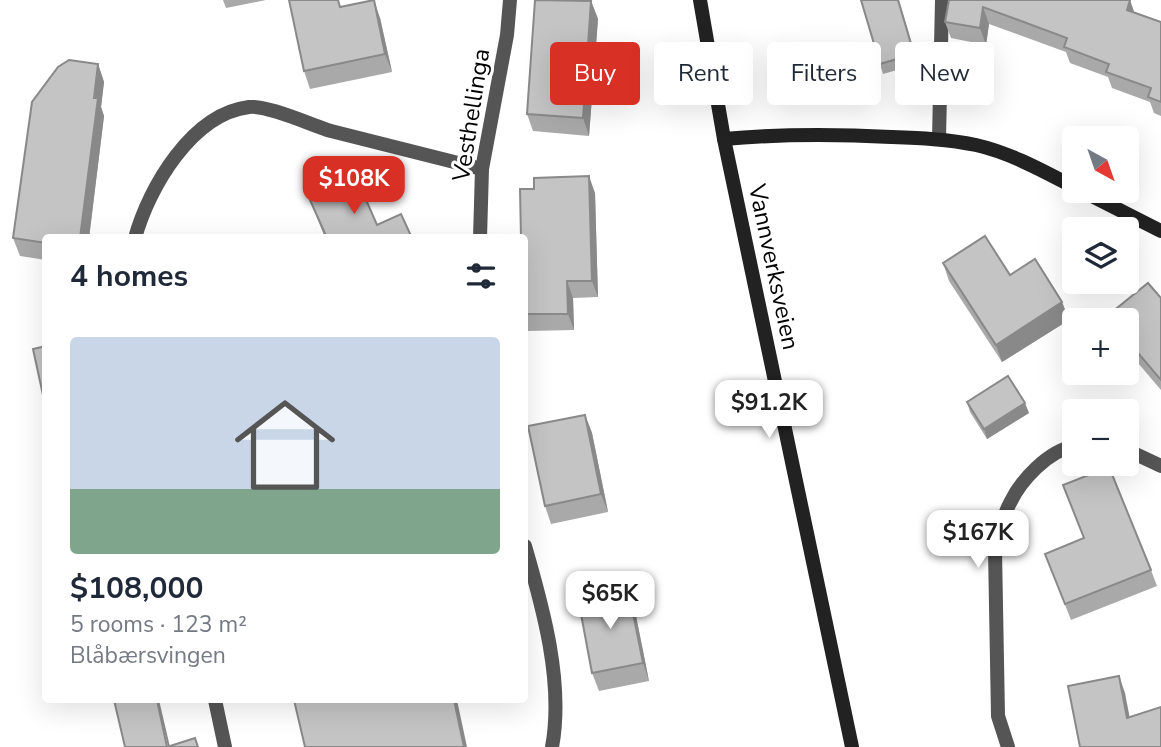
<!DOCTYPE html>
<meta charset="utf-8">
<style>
:root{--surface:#fff;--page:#f6f6f7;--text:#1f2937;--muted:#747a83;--line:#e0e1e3;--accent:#d93025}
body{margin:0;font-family:"Nunito Sans",sans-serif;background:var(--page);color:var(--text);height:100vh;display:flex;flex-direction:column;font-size:26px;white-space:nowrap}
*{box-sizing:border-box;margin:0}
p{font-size:23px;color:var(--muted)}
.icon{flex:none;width:38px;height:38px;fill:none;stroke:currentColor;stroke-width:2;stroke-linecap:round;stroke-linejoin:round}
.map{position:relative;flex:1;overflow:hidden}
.side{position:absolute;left:42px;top:234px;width:486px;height:469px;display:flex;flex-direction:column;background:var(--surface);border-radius:7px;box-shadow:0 7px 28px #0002}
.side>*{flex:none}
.banner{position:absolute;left:550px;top:42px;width:506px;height:63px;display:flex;gap:14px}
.needle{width:46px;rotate:140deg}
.controls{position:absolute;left:1062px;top:126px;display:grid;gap:14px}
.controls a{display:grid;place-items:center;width:77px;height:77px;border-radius:7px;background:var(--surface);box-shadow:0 7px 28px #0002;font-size:35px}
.price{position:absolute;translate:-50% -60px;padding:0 16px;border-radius:14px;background:#fff;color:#222;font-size:23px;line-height:46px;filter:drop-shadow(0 2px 4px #0008)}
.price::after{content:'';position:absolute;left:50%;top:42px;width:21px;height:16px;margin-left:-10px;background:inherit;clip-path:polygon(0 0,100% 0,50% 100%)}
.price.current{background:var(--accent);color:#fff}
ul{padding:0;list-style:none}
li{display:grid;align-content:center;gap:14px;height:371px;padding:0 28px}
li+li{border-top:2px solid var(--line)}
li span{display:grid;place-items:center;height:217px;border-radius:7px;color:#555}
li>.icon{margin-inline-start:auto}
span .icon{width:126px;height:126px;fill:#fffc;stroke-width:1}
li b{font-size:30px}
h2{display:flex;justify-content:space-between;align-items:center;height:84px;padding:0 28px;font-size:30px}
.pill{padding:0 24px;border-radius:7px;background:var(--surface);box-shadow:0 7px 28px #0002;font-size:24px;line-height:63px}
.pill.current{background:var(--accent);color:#fff}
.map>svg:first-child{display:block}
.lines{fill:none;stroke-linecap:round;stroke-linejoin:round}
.lane{stroke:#555;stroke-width:14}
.street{stroke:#555;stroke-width:14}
.secondary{stroke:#222;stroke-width:14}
.wall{fill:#a9a9a9}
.shaded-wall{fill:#898989}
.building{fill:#c4c4c4;stroke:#898989;stroke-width:2}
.labels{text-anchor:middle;stroke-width:6;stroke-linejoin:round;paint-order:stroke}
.street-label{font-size:24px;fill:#000;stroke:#fff}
</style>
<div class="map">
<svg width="1161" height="747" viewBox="0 0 1161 747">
<rect width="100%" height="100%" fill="#fff"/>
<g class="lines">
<!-- lane -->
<path class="lane" d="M939 139 942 0"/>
<!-- street -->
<g class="street">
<path d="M135 238C149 187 192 114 249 107 268 105 311 125 331 131 381 144 432 156 482 169"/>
<path d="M480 238 482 169 507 35 510 0"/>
<path d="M1127 450 1161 466"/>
<path d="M525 546C543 608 564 683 552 747"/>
<path d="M215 700 225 747"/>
<path d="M1008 747 998 716 995 550C999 534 1002 518 1010 503 1021 480 1048 451 1074 446"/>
</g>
<!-- secondary -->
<g class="secondary">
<path d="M700 0 724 139 852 747"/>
<path d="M724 139C780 134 835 134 891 137 919 138 948 139 976 145 1011 153 1043 171 1074 187"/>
<path d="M1082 191 1161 231"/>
</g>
</g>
<!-- wall -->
<g class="wall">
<path d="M223 0H266L226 8Z"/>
<path d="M899 0 918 64 883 74 880 64Z"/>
<path d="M949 0 1134 12 1161 22V116L1154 113 1150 102 1112 88 1108 77 1070 63 1066 52 989 24 986 45 951 38 945 22Z"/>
<path d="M591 1 598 19 589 136 533 131 527 114Z"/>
<path d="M342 7 380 18 392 72 310 89 304 71Z"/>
<path d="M98 64 104 82 101 107 104 116 89 238H46V260L20 256 13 238Z"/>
<path d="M595 193 598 297 573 298 574 330 528 331 525 323V238Z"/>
<path d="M310 200 377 225 412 238H325Z"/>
<path d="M943 263 1010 275 1062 302 1069 320 1002 362 949 281Z"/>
<path d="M1161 298V390L1127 350V320H1109L1107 316Z"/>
<path d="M967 402 1029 413 987 439 970 412Z"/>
<path d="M585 415 592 433 608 512 551 524 545 506Z"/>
<path d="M1045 554 1151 570 1157 586 1071 620Z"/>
<path d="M634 606 649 681 599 691 592 673Z"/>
</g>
<!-- shaded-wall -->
<g class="shaded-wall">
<path d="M374 0 380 18 392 72 385 54Z"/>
<path d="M1130 0 1136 17 1127 10Z"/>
<path d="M591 1 598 19 589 136 583 118Z"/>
<path d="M983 7 989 24 986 45 980 28Z"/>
<path d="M98 64 104 82 101 107 104 116 89 238H80Z"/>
<path d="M589 176 595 193 598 297 592 281Z"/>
<path d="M567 281 573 298 574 330 568 314Z"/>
<path d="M1062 302 1069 320 1002 362 996 345Z"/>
<path d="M1025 403 1029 413 987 439 984 429Z"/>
<path d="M585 415 592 433 608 512 601 494Z"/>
<path d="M628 588 634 606 649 681 643 663Z"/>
<path d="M1119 676 1125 693 1133 735 1127 718Z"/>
<path d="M157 700H159L170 747H168Z"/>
<path d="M454 700H457L467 747H464Z"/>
</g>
<!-- building -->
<g class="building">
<path d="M289 0H338L340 7 374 0 385 54 304 71Z"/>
<path d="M535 0 591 1 583 118 527 114Z"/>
<path d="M861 0H898L914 54 880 64Z"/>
<path d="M949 0H1130L1127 10 1161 22V102L1148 97 1151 88 1106 72 1109 64 1064 47 1067 38 983 7 980 28 945 22Z"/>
<path d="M69 60 98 64 94 98H98L80 238H46V243L13 238 32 102 58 67Z"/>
<path d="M589 176 592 281H567L568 314H525V238H521L520 189H534V178Z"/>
<path d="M357 179 377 225 401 214 412 238H327L310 200Z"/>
<path d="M985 236 1010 275 1035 259 1062 302 996 345 943 263Z"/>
<path d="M1148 283 1161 298V380L1127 340V320H1111L1107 316Z"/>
<path d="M46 346V409L33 349Z"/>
<path d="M1008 376 1025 403 984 429 967 402Z"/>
<path d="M585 415 601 494 545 506 528 426Z"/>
<path d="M1109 467 1151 570 1065 604 1045 554 1084 538 1063 485Z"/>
<path d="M628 588 643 663 592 673 578 598Z"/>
<path d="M1119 676 1127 718 1161 707V747H1080L1068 686Z"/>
<path d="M114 700H157L167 747 195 738 198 747H125Z"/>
<path d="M294 700H454L464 747H305Z"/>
</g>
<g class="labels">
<!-- street labels -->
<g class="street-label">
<text transform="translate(471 115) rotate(-81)" y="8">Vesthellinga</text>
<text transform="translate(774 267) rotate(78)" y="8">Vannverksveien</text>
</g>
</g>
</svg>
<div class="controls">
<a><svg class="needle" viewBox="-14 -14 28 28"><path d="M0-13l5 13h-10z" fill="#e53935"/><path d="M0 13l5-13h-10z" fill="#747a83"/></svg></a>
<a><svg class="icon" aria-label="layers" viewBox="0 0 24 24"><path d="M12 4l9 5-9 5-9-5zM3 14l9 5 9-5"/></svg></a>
<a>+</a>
<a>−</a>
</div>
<b class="price current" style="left:354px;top:216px">$108K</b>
<b class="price" style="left:769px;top:440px">$91.2K</b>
<b class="price" style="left:978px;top:570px">$167K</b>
<b class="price" style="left:610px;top:631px">$65K</b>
<div class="banner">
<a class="pill current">Buy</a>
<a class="pill">Rent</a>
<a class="pill">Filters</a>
<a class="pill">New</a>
</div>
<section class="side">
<h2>4 homes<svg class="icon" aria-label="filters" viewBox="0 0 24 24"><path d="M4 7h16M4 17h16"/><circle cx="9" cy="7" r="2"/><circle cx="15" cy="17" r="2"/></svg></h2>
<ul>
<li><span style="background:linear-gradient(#c9d6e8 70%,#7fa58c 0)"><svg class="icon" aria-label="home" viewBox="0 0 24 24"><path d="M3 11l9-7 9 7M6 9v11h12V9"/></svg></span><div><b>$108,000</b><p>5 rooms · 123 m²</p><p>Blåbærsvingen</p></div></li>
</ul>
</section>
</div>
